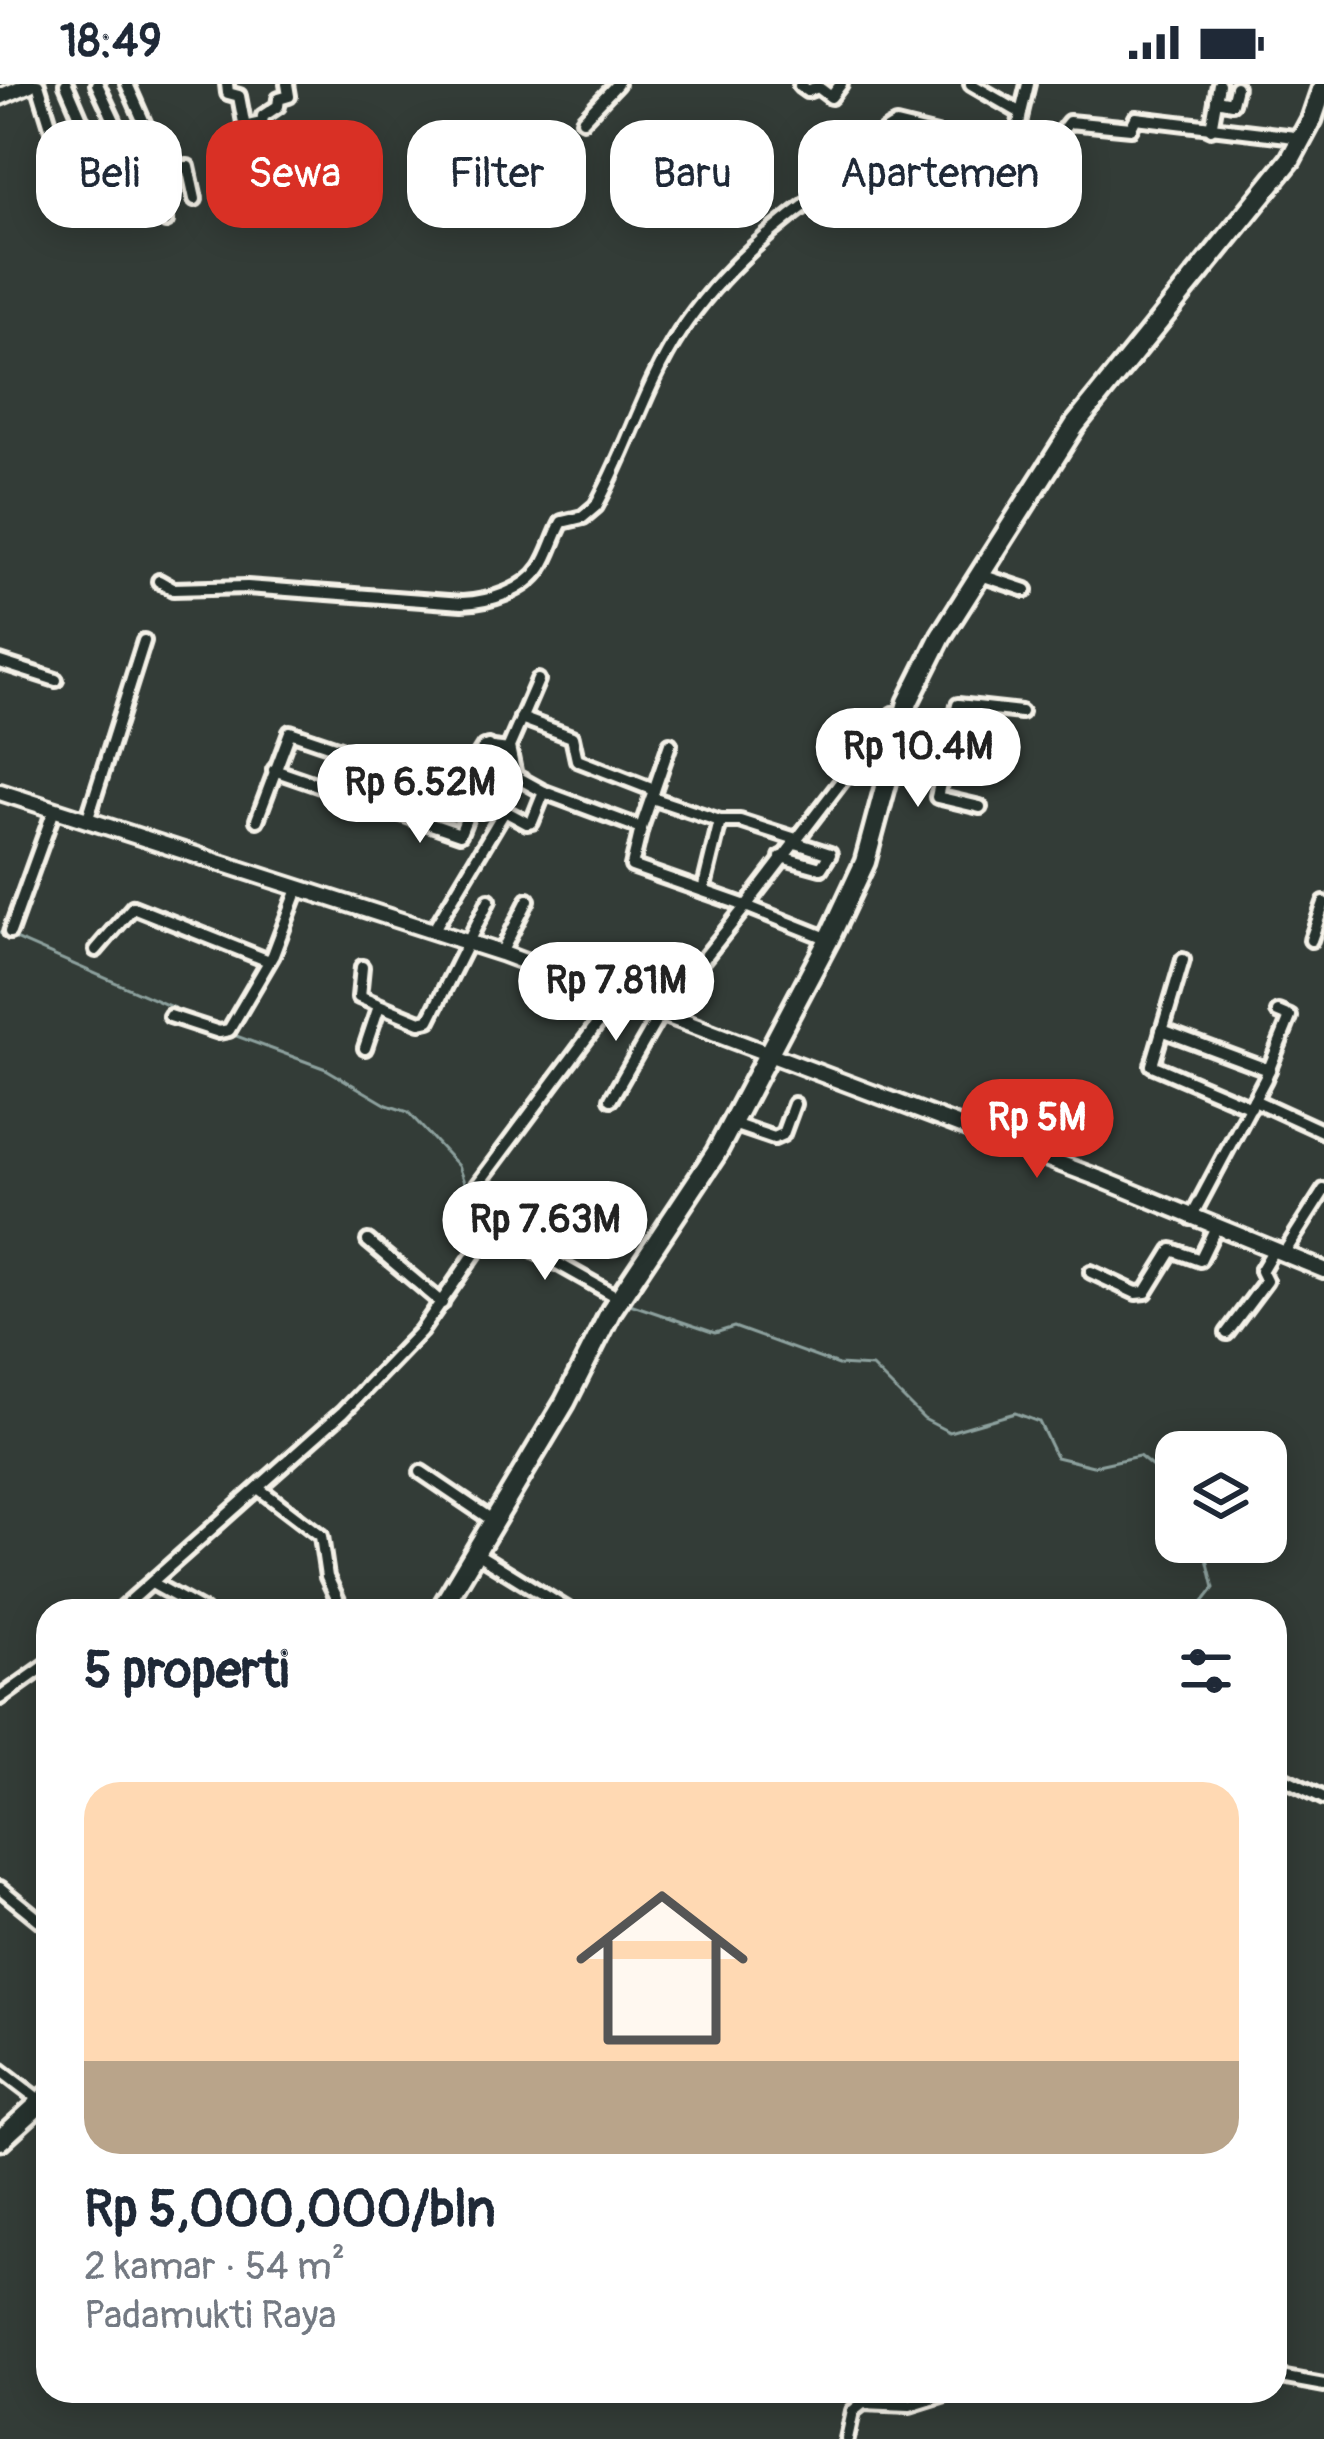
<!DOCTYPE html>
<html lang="id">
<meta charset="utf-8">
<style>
:root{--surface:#fff;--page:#f2f2f3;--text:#1f2937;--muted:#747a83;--line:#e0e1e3;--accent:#d93025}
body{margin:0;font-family:Pangolin,sans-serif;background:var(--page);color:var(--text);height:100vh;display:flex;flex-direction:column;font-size:45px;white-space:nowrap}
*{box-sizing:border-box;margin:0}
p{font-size:39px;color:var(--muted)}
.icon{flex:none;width:66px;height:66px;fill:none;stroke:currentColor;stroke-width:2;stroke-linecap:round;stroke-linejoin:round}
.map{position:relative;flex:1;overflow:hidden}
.details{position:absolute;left:36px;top:1515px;width:1251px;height:804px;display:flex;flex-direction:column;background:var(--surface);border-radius:36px;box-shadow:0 6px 30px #0003}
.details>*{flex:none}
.hud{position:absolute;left:36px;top:36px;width:1254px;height:108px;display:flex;gap:24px}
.controls{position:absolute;left:1155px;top:1347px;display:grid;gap:24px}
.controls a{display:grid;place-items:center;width:132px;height:132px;border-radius:24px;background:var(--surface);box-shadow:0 6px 30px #0003;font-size:60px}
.price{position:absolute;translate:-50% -102px;padding:0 27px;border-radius:42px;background:#fff;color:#222;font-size:39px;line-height:78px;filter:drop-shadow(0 3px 6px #0008)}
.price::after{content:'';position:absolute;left:50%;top:72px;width:36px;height:27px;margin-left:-18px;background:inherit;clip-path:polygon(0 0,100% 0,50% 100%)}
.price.current{background:var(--accent);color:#fff}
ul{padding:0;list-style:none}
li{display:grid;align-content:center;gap:24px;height:636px;padding:0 48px}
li+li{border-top:3px solid var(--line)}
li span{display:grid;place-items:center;height:372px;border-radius:36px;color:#555}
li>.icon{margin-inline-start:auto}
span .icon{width:216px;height:216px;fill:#fffc;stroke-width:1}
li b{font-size:51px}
h2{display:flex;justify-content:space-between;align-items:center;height:144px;padding:0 48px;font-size:51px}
.pill{padding:0 42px;border-radius:36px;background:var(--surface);box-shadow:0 6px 30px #0003;font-size:42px;line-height:108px}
.pill.current{background:var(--accent);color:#fff}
.status{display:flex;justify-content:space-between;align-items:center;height:84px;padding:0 60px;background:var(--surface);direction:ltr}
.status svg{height:33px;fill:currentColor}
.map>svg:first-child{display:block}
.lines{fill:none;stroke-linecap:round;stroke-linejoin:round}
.stream{stroke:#8da19e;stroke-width:3}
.minor-casing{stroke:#f4f1e8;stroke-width:20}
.tertiary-casing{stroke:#f4f1e8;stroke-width:22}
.primary-casing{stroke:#f4f1e8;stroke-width:27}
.minor{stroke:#26332d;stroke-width:10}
.tertiary{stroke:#26332d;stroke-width:14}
.primary{stroke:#26332d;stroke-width:18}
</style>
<div class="status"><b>18:49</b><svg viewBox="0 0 49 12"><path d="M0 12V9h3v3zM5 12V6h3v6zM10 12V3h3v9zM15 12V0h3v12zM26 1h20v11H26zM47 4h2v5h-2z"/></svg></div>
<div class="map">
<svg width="1324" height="2355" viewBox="0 0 1324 2355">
<rect width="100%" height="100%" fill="#333c37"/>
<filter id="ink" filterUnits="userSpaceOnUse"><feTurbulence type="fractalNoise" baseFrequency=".00833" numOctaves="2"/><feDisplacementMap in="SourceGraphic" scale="24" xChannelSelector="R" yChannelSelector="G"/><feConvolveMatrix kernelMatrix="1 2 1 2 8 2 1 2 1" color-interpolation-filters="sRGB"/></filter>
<g filter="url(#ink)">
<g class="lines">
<!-- stream -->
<g class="stream">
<path d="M0 848 211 940"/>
<path d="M231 950 326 985 387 1021 408 1028 458 1082 465 1101 456 1121 462 1127"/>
<path d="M494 1151 601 1210"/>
<path d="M627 1219 715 1249 734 1243 838 1281 872 1283 924 1335 949 1348 1015 1329 1039 1338 1056 1373 1093 1382 1139 1372 1176 1402"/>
<path d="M1196 1527 1214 1504 1203 1458"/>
<path d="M1302 2302 1324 2307"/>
<path d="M1203 2307H1231"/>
</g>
<!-- minor casing -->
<g class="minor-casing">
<g id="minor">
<path d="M38 0 61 75"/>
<path d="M66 0 81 35"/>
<path d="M97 0 124 58 149 50 155 66 144 71 166 137"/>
<path d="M127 0 149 50"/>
<path d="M227 0 228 9 239 12 251 76"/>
<path d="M971 0 1021 29 1028 0"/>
<path d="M800 2 807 7 818 3 831 13 841 0"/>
<path d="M1216 16 1232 19 1236 3"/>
<path d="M1021 29 1014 70 1050 62 1069 38 1131 44 1136 34 1303 54"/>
<path d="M583 36 617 0"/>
<path d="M244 43 262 39 263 32 278 22 279 15 289 12 287 0"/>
<path d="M1211 45 1219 0"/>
<path d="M155 66 166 84 188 83 195 115"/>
<path d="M981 491 1026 506"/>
<path d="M159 497 173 505 247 503 462 519C489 518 525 507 541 483 550 470 554 452 562 438L583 433 596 422C627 367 645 301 680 248 721 186 779 138 837 98 860 83 869 53 896 41L1014 70"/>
<path d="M0 578 56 596"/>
<path d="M538 596 509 663 515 692 544 708"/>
<path d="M521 634 572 653 577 676 654 706"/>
<path d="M898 663 945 672"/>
<path d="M274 686 460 750 485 687 488 662"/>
<path d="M458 702 527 739 532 738 544 708 641 744 632 782 746 822 661 928 611 1015"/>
<path d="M652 714 720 737 703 807"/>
<path d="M980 723 937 713 958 621 1021 628"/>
<path d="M390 727 404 686"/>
<path d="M257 736 290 648 452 703 461 699 484 663 509 666"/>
<path d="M87 737 144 557"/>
<path d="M720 737H740L796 755"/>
<path d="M641 744 670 660"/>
<path d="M781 773 821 784 830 770 793 758"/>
<path d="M433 847 504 728"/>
<path d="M10 848 54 726"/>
<path d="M829 855 746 822 893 630 906 629"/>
<path d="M1311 856 1324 819"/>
<path d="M96 866 133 823 269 877"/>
<path d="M501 869 528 816"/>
<path d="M1183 876 1152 981 1251 1023"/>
<path d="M362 883 359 913 420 938 429 936 489 816"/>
<path d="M170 932 219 948 229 946 273 871 298 805"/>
<path d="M1162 946 1269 986"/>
<path d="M365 964 379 922"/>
<path d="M1254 1016 1324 1048"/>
<path d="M730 1039 774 1054 783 1050 794 1020"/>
<path d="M1191 1134 1265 995 1290 933 1278 928"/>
<path d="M493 1143 619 1214"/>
<path d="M368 1157 442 1219"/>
<path d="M1284 1169 1324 1106"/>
<path d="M1091 1188 1136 1209 1146 1208 1172 1166 1200 1176 1216 1143"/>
<path d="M1227 1249 1266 1197 1261 1187 1274 1165"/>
<path d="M421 1388 495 1438"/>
<path d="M258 1404 321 1452 327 1493 343 1527"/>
<path d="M476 1469 570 1527"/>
<path d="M152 1499 203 1527"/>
<path d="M119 1527 343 1328 421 1247 493 1143 465 1125 466 1116 618 912"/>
<path d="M0 1614 48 1580"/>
<path d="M1275 1690 1324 1714"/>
<path d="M0 1804 48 1843"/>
<path d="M0 1986 42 2018"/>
<path d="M1275 2292 1324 2301"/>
<path d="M847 2355 853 2327 863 2319 910 2321 955 2307"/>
</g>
</g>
<!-- tertiary casing -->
<g class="tertiary-casing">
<g id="tertiary">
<path d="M0 13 30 0"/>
<path d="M0 708 501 869 1101 1095 1324 1186"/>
</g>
</g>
<!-- primary casing -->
<g class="primary-casing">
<g id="primary">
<path d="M440 1527 565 1318 611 1227 716 1069 829 855 865 778 908 618 941 552 1075 341 1290 76 1312 35 1324 0"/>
<path d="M0 2056 48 2012"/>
</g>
</g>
<!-- minor -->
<use href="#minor" class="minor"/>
<!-- tertiary -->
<use href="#tertiary" class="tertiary"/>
<!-- primary -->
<use href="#primary" class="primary"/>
</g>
</g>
</svg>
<div class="controls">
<a><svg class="icon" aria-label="layers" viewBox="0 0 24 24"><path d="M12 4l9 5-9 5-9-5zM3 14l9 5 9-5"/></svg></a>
</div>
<b class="price" style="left:918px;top:726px">Rp 10.4M</b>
<b class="price" style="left:420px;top:762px">Rp 6.52M</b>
<b class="price" style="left:616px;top:960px">Rp 7.81M</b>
<b class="price current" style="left:1037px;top:1097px">Rp 5M</b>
<b class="price" style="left:545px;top:1199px">Rp 7.63M</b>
<div class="hud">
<a class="pill">Beli</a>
<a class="pill current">Sewa</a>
<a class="pill">Filter</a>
<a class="pill">Baru</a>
<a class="pill">Apartemen</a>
</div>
<section class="details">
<h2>5 properti<svg class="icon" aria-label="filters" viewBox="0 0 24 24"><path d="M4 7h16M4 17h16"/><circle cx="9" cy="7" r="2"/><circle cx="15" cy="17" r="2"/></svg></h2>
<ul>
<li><span style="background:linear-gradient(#ffd9b3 75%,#b9a48a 0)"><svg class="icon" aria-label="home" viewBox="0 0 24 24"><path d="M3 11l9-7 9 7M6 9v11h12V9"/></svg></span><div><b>Rp 5,000,000/bln</b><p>2 kamar · 54 m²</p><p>Padamukti Raya</p></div></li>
</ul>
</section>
</div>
